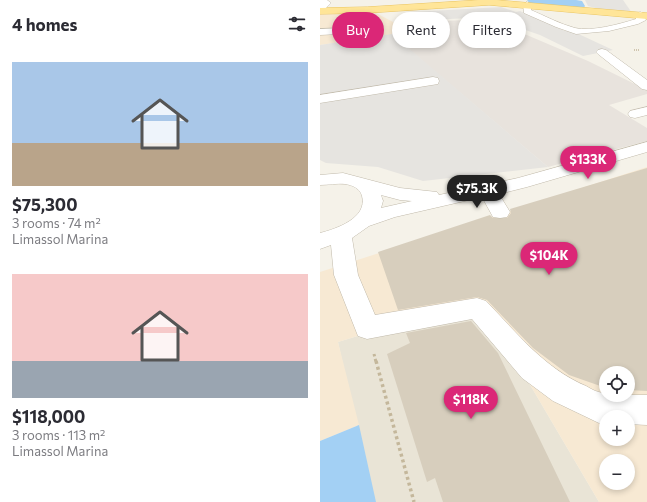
<!DOCTYPE html>
<meta charset="utf-8">
<style>
:root{--surface:#fff;--page:#f7f7f7;--text:#2b2b33;--muted:#7c7c81;--accent:#db2777}
body{margin:0;font-family:Commissioner,sans-serif;background:var(--page);color:var(--text);height:100vh;display:flex;flex-direction:column;font-size:15px;white-space:nowrap}
*{box-sizing:border-box;margin:0}
p{font-size:13px;color:var(--muted)}
.icon{flex:none;width:22px;height:22px;fill:none;stroke:currentColor;stroke-width:2;stroke-linecap:round;stroke-linejoin:round}
.map{position:relative;flex:1;overflow:hidden}
.sheet{display:flex;flex-direction:column;background:var(--surface);width:320px}
.sheet>*{flex:none}
.top-card{position:absolute;left:12px;top:12px;width:255px;height:36px;display:flex;gap:8px}
.controls{position:absolute;left:279px;top:366px;display:grid;gap:8px}
.controls a{display:grid;place-items:center;width:36px;height:36px;border-radius:50%;background:var(--surface);box-shadow:0 2px 6px #0003;font-size:20px}
.price{position:absolute;translate:-50% -34px;padding:0 9px;border-radius:14px;background:var(--accent);color:#fff;font-size:13px;line-height:26px;filter:drop-shadow(0 1px 2px #0008)}
.price::after{content:'';position:absolute;left:50%;top:24px;width:12px;height:9px;margin-left:-6px;background:inherit;clip-path:polygon(0 0,100% 0,50% 100%)}
.price.active{background:#222;color:#fff}
ul{padding:0;list-style:none}
li{display:grid;align-content:center;gap:8px;height:212px;padding:0 12px}
li span{display:grid;place-items:center;height:124px;border-radius:0px;color:#555}
li>.icon{margin-inline-start:auto}
span .icon{width:72px;height:72px;fill:#fffc;stroke-width:1}
li b{font-size:17px}
h2{display:flex;justify-content:space-between;align-items:center;height:48px;padding:0 12px;font-size:17px}
.tag{padding:0 14px;border-radius:18px;background:var(--surface);box-shadow:0 2px 6px #0003;font-size:14px;line-height:36px}
.tag.active{background:var(--accent);color:#fff}
main{display:flex;flex:1;min-height:0}
.map>svg:first-child{display:block}
.residential{fill:#e9e4d6}
.commercial{fill:#f7e9d3;fill-rule:evenodd}
.industrial{fill:#e8e3dd}
.parking{fill:#e6e4e0}
.water{fill:#a3d0f4}
.lines{fill:none;stroke-linecap:round;stroke-linejoin:round}
.river{fill:#a3d0f4;fill-rule:evenodd}
.building{fill:#d7cebd}
.minor-casing{stroke:#c1baab;stroke-width:1}
.major-casing{stroke:#eac562;stroke-width:1}
.path-far2{stroke:#c4b79b;stroke-width:1.5;stroke-dasharray:1 1;stroke-linecap:butt}
.path-far1{stroke:#c4b79b;stroke-width:3;stroke-dasharray:2.5 2.5;stroke-linecap:butt}
.path{stroke:#c4b79b;stroke-width:3.5;stroke-dasharray:3 3;stroke-linecap:butt}
.minor{fill:#fff;fill-rule:evenodd}
.major{fill:#ffe598;fill-rule:evenodd}
</style>
<main>
<section class="sheet">
<h2>4 homes<svg class="icon" aria-label="filters" viewBox="0 0 24 24"><path d="M4 7h16M4 17h16"/><circle cx="9" cy="7" r="2"/><circle cx="15" cy="17" r="2"/></svg></h2>
<ul>
<li><span style="background:linear-gradient(#a9c7e8 65%,#b9a48a 0)"><svg class="icon" aria-label="home" viewBox="0 0 24 24"><path d="M3 11l9-7 9 7M6 9v11h12V9"/></svg></span><div><b>$75,300</b><p>3 rooms · 74 m²</p><p>Limassol Marina</p></div></li>
<li><span style="background:linear-gradient(#f6c9c9 70%,#9aa5b1 0)"><svg class="icon" aria-label="home" viewBox="0 0 24 24"><path d="M3 11l9-7 9 7M6 9v11h12V9"/></svg></span><div><b>$118,000</b><p>3 rooms · 113 m²</p><p>Limassol Marina</p></div></li>
</ul>
</section>
<div class="map">
<svg width="327" height="502" viewBox="0 0 327 502">
<rect width="100%" height="100%" fill="#f5f2e9"/>
<!-- residential -->
<path class="residential" d="M129 308 172 320 279 502H54L18 342Z"/>
<!-- commercial -->
<g class="commercial">
<path d="M56 13 75 23 72 35 0 45V14Z"/>
<path d="M327 167V502H279L172 320 129 308 18 342 39 425 0 441V272ZM286 373H308V395H286ZM286 417H308V439H286ZM286 461H308V483H286Z"/>
</g>
<!-- industrial -->
<path class="industrial" d="M169 19 268 61 327 90V94L289 105 327 128V141L228 167 72 35 75 23Z"/>
<!-- parking -->
<g class="parking">
<path d="M265 0H303L312 13 283 10 268 6Z"/>
<path d="M181 7 196 12 200 11 245 31 250 30 293 50 263 56 220 35 168 17 92 21V12Z"/>
<path d="M72 34 228 167 103 181 58 167 6 163 0 160V45Z"/>
</g>
<!-- water -->
<path class="water" d="M39 425 56 502H0V441Z"/>
<g class="lines">
<!-- river -->
<path class="river" d="M207 0H256L262 1 265 6 262 11 254 12 210 4Z"/>
</g>
<!-- building -->
<g class="building">
<path d="M327 168V391L308 390V373H286V388L249 375 213 348 167 300 157 297 78 310 58 252 170 215 173 218H187L191 213 190 209Z"/>
<path d="M151 321 178 353 250 502H123L115 478 107 482 67 354 90 343 86 333Z"/>
</g>
<g class="lines">
<!-- minor casing -->
<g class="minor-casing">
<g id="minor">
<path d="M0 0H7L11 3 3 11 0 12Z"/>
<path d="M207 2 211 5V10C225 16 240 24 255 28 271 32 300 24 316 19L315 15 320 12 323 13 326 20 318 24 289 31 256 34 236 27 204 13 203 5Z"/>
<path d="M54 27 59 30 58 32 0 35V29Z"/>
<path d="M282 49 286 50 327 80V90L322 89 278 54 276 52 278 50Z"/>
<path d="M113 77 118 78 119 81 118 84 0 103V95Z"/>
<path d="M327 107V115L315 118 310 117 308 114 310 111Z"/>
<path d="M327 142V152L207 187 179 194 190 212 187 217 180 218 173 217 162 197 75 217 49 226 32 238 38 275 55 315 157 298 166 301C197 333 224 368 266 386 273 390 278 393 286 393V395H327V425L308 424V417H286V423H279L233 401 202 378 152 319 47 339 38 336 14 275 11 245 0 249V233C16 229 48 218 42 196 40 188 32 185 25 184 17 183 8 185 0 185V175L23 173 80 188 117 192 119 195 198 178ZM61 195 80 200 92 201 61 208 63 201Z"/>
</g>
</g>
<!-- major casing -->
<g class="major-casing">
<path id="major" d="M160 0H176L327 13V19L169 5 47 13 0 14V8L47 7Z"/>
</g>
<!-- path-far2 -->
<path class="path-far2" d="M314 50H320"/>
<!-- path-far1 -->
<path class="path-far1" d="M54 354 56 362"/>
<!-- path -->
<path class="path" d="M56 361 94 502"/>
<!-- minor -->
<use href="#minor" class="minor"/>
<!-- major -->
<use href="#major" class="major"/>
</g>
</svg>
<div class="controls">
<a><svg class="icon" aria-label="locate" viewBox="0 0 24 24"><circle cx="12" cy="12" r="6"/><path d="M12 2v4M12 18v4M2 12h4M18 12h4"/></svg></a>
<a>+</a>
<a>−</a>
</div>
<b class="price" style="left:268px;top:180px">$133K</b>
<b class="price active" style="left:157px;top:209px">$75.3K</b>
<b class="price" style="left:229px;top:276px">$104K</b>
<b class="price" style="left:151px;top:420px">$118K</b>
<div class="top-card">
<a class="tag active">Buy</a>
<a class="tag">Rent</a>
<a class="tag">Filters</a>
</div>
</div>
</main>
